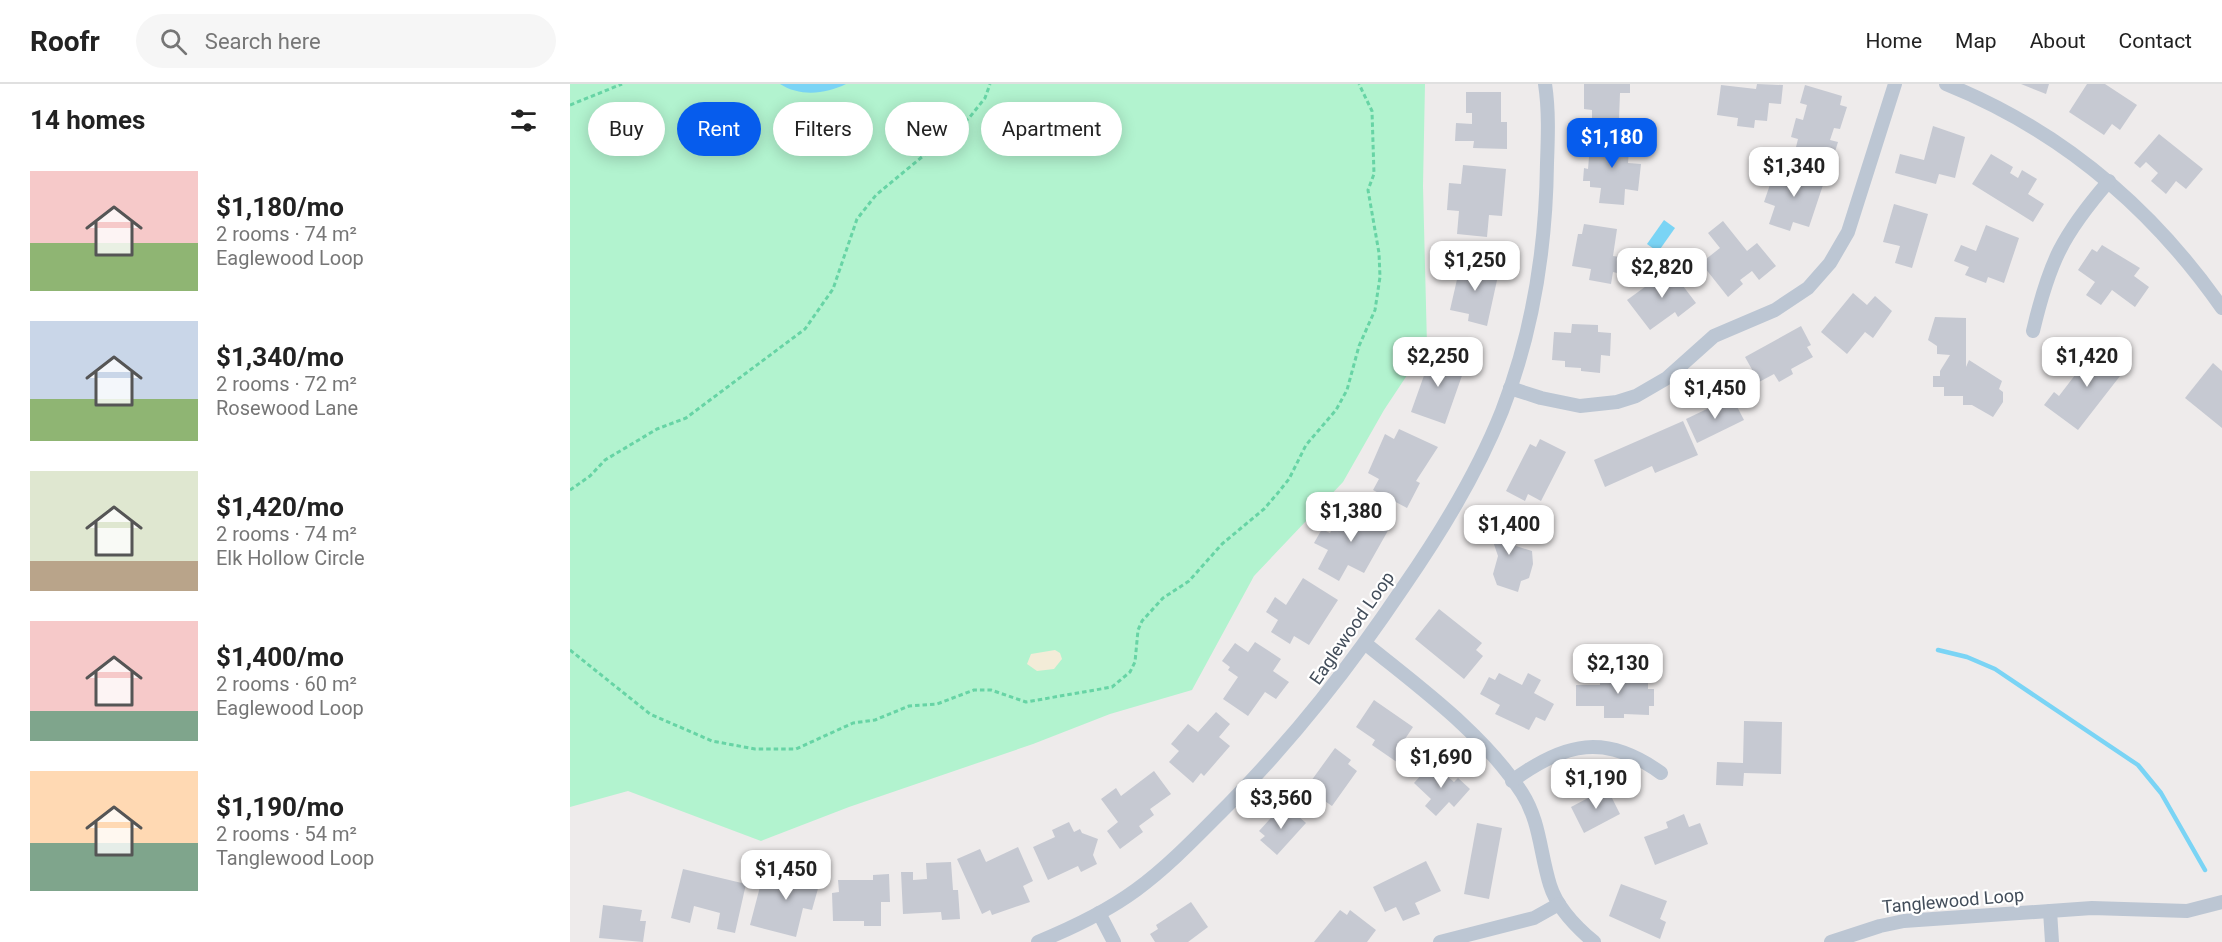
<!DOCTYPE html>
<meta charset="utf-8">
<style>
:root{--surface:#fff;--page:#f6f6f6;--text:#222;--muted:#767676;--line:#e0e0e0;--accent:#065ced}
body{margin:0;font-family:Roboto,sans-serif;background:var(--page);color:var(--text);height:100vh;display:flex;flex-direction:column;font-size:22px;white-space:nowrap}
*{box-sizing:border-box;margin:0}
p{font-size:20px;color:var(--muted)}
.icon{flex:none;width:33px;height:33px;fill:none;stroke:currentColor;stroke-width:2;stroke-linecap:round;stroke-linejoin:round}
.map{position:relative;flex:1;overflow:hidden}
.details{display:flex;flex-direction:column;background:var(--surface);width:570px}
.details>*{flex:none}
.top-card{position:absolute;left:18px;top:18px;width:570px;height:54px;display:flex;gap:12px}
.price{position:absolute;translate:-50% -51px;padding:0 14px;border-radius:12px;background:#fff;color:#222;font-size:20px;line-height:39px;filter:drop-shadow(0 2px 3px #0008)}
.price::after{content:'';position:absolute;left:50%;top:36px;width:18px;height:14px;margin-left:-9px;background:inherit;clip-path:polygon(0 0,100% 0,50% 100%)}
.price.selected{background:var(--accent);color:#fff}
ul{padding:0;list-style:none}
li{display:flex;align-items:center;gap:18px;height:150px;padding:0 30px}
li span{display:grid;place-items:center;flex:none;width:168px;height:120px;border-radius:0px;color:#555}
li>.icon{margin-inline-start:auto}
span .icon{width:72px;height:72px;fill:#fffc;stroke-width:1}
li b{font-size:26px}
h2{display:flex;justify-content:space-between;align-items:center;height:72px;padding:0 30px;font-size:26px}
.tag{padding:0 21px;border-radius:27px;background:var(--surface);box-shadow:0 3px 15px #0003;font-size:21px;line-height:54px}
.tag.selected{background:var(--accent);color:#fff}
header{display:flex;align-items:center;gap:36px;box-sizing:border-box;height:84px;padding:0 30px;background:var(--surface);border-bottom:2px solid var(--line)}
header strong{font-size:28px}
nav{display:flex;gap:33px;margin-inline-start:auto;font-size:21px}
.search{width:420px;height:54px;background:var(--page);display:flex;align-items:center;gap:15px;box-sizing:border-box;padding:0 21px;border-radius:33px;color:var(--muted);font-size:22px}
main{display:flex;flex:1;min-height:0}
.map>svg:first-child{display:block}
.green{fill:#b2f3cf}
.sand{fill:#f3ecd8}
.water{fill:#7ad4f5}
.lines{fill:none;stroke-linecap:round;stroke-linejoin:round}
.stream{stroke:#7ad4f5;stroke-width:4.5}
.building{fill:#c6c9d2}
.path{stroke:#67d4a5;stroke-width:3;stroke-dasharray:4.5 3;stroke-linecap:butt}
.minor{stroke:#bcc6d3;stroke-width:14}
.labels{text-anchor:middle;stroke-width:4.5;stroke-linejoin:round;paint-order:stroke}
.street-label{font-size:18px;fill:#424d5a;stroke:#fff}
</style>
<header>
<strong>Roofr</strong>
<div class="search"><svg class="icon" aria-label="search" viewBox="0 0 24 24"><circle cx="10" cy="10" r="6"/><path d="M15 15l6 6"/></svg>Search here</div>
<nav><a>Home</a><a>Map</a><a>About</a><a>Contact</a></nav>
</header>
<main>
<section class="details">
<h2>14 homes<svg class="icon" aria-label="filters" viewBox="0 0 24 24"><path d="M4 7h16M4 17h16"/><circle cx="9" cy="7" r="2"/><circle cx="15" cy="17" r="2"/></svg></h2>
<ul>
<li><span style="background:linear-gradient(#f6c9c9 60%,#8fb573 0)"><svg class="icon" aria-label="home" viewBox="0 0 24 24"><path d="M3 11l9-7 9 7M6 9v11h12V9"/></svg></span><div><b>$1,180/mo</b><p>2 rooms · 74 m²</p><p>Eaglewood Loop</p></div></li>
<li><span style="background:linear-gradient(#c9d6e8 65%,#8fb573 0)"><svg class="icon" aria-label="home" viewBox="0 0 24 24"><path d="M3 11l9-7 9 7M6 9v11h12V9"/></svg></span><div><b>$1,340/mo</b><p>2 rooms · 72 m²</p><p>Rosewood Lane</p></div></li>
<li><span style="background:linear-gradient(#dfe7d0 75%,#b9a48a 0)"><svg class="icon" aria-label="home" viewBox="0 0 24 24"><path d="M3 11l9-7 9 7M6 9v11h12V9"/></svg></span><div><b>$1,420/mo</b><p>2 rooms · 74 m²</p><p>Elk Hollow Circle</p></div></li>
<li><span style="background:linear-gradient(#f6c9c9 75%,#7fa58c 0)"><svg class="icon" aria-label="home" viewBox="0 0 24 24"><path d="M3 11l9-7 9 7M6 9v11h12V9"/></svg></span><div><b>$1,400/mo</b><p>2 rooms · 60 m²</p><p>Eaglewood Loop</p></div></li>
<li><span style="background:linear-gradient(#ffd9b3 60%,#7fa58c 0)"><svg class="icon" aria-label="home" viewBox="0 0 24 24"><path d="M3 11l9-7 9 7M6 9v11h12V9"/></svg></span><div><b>$1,190/mo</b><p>2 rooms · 54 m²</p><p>Tanglewood Loop</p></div></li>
</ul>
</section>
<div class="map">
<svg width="1652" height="858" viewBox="0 0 1652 858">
<rect width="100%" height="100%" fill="#eeebeb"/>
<!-- green -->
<path class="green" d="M0 0H855L853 102 857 261 814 326 773 398 684 492 622 606 540 630 463 660 279 723 191 757 58 707 0 723Z"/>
<!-- sand -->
<path class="sand" d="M485 566 490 569 492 575 484 585 467 587 457 580 461 570Z"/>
<!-- water -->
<g class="water">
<path d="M210 0H276C256 10 230 13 210 0Z"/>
<path d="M1094 136 1105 144 1088 168 1077 160Z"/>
</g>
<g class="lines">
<!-- stream -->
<path class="stream" d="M1368 566 1397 573 1425 585 1568 681 1591 709 1635 786"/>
</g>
<!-- building -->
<g class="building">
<path d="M1014 0H1060V9H1050L1049 35 1022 34V26L1014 25Z"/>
<path d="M1187 0 1213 1 1211 20 1199 19 1197 37 1185 36 1184 44 1167 42 1168 34 1147 31 1151 1 1186 5Z"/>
<path d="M1451 0H1479L1476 10Z"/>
<path d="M1517 0H1535L1567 21 1550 46 1542 40 1534 51 1499 28Z"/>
<path d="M1235 1 1272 12 1270 21 1277 23 1270 45 1264 44 1260 56 1268 58 1263 74 1226 63 1228 55 1221 53 1226 34 1233 36 1237 21 1230 19Z"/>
<path d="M896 8H931V38H937V65L903 64 904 57H885L886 39 902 40V29H896Z"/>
<path d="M1363 42 1395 53 1385 94 1369 90 1366 100 1325 89 1330 70 1354 76Z"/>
<path d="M1021 50 1060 54 1058 79 1071 80 1068 107 1055 105 1054 121 1029 119 1031 104 1020 103V97H1013L1014 84 1018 85Z"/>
<path d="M1589 50 1633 85 1616 105 1606 97 1596 110 1581 97 1588 89 1576 78 1570 84 1564 79Z"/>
<path d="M1421 70 1443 83 1440 89 1448 94 1452 86 1467 95 1458 110 1474 120 1463 138 1402 100Z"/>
<path d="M893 81 936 85 932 132 919 131 917 153 887 150 889 127 877 126 879 99 891 100Z"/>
<path d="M1231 81 1244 85 1242 94 1254 98 1239 143 1223 138 1220 147 1199 140 1205 122 1194 118 1204 89 1214 93 1216 86 1228 89Z"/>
<path d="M1324 120 1358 130 1342 184 1325 179 1330 162 1313 158Z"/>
<path d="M1153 137 1177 167 1187 159 1206 182 1189 196 1182 187 1170 196 1173 200 1158 213 1131 179 1150 164 1138 149Z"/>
<path d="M1014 140 1047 145 1043 172 1050 173 1047 189 1043 188 1041 200 1019 196 1021 185 1002 182 1008 150H1012Z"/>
<path d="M1416 141 1449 154 1434 199 1418 193 1416 199 1395 191 1399 183 1384 177 1391 161 1406 167Z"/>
<path d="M1532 161 1570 184 1564 192 1579 203 1565 223 1542 206 1531 221 1516 211 1525 198 1508 186 1522 165 1527 168Z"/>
<path d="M891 178 929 187 917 242 898 237 899 230 880 226Z"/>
<path d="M1097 181 1126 219 1108 233 1105 228 1080 246 1057 216 1079 200 1081 203 1087 199 1082 192Z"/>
<path d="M1283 209 1297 221 1305 212 1322 227 1303 254 1295 248 1277 270 1251 248Z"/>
<path d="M1365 233 1396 234V283L1399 276 1432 297 1429 305 1433 308V318L1423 333 1402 321H1393V312H1374V303H1363V292H1370V287L1380 271 1367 270V262L1358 256Z"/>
<path d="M1002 240 1028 241V248L1041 249 1040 272 1031 271 1030 289 1011 287V284L995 283V277L982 276 984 248 1001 249Z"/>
<path d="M1231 242 1241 261 1237 263 1243 273 1221 285 1223 290 1209 298 1204 290 1189 298 1175 273Z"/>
<path d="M1528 261 1557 283 1508 346 1474 321 1484 308 1489 312Z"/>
<path d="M856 268 895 283 875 340 841 328 857 283 851 281Z"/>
<path d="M1643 279 1652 287V344L1615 314Z"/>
<path d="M1162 313 1174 336 1127 359 1116 335Z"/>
<path d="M1113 337 1128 371 1085 389 1082 382 1035 403 1024 376Z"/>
<path d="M829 345 868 363 846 397 850 399 837 424 803 406 809 395 798 389 815 350 824 355Z"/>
<path d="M970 355 996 368 971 417 958 410 955 417 936 407 960 360 966 363Z"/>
<path d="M778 419 820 443 794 489 778 481 769 497 748 485 758 466 744 459 752 445 760 449 764 442 769 446 777 431 772 428Z"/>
<path d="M935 431 946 462 962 467 963 480 959 494 951 497 948 508 927 501 923 490 928 472 916 437Z"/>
<path d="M733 494 768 516 739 561 724 552 720 560 701 548 708 536 696 528 705 513 716 521Z"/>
<path d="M869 525 912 559 906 566 913 572 894 595 845 555Z"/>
<path d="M685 558 711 575 703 587 719 598 706 615 695 608 678 632 653 615 668 593 658 586 660 583 652 577 665 559 678 568Z"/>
<path d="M1030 586H1046V592H1078V605H1084V622H1079V631L1054 630V634H1034V622H1006V601H1030Z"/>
<path d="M929 589 952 601 958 589 971 596 964 609 984 620 975 637 966 633 959 646 925 630 930 621 910 610 919 593 925 596Z"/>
<path d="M804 616 843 643 833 658 845 666 834 683 802 661 805 656 786 643Z"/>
<path d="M646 628 660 640 649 653 660 662 634 692 631 689 623 699 599 678 609 667 601 660 618 640 628 648Z"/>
<path d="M1174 637 1212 638 1211 690 1174 689 1173 702 1146 701 1147 678 1173 679Z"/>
<path d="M765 664 781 676 778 680 787 687 762 722 736 704Z"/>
<path d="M862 679 884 698 888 694 900 705 884 723 879 718 866 732 855 722 861 715 844 699Z"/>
<path d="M584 687 601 710 580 725 584 731 569 742 573 748 550 765 537 747 548 738 531 715 546 704 551 712Z"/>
<path d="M1037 704 1050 730 1014 749 1001 723Z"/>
<path d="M718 723 736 739 707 771 690 756 695 752 689 747 709 725 713 729Z"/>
<path d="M1114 730 1119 743 1130 739 1138 760 1085 781 1074 753 1098 744 1096 738Z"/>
<path d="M499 738 504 748 510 745 512 749 528 755 523 771 527 780 511 788 508 782 478 796 463 763 485 753 482 746Z"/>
<path d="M907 739 932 744 919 815 894 810Z"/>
<path d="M448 763 463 797 453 802 460 818 422 831 420 826 412 830 387 775 410 765 416 778Z"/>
<path d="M220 774 244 780 239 799 249 801 242 826 233 824 226 853 180 841 191 799 218 806 220 800 214 798Z"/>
<path d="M856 777 871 807 845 819 850 830 833 837 826 823 815 828 803 803Z"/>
<path d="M381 778 383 806H388L390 835 372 836 371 828 333 830 331 788H343V796L357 795 356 779Z"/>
<path d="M113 785 176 800 165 849 147 845 150 829 124 822 120 839 101 834Z"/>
<path d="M319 790 320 818H311V842H294V837H263L262 809 269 808 268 796H303V791Z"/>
<path d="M1051 800 1097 817 1090 835 1096 838 1090 855 1039 832Z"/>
<path d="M621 818 638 843 618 858H585L580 850 588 845 586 841Z"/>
<path d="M33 821 72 826 70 837H76L73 858 29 854Z"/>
<path d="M770 826 777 831 780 826 806 846 797 858H744Z"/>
</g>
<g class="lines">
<!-- path -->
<g class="path">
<path d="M0 21 52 0"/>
<path d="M0 406 20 392 35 376 87 345 116 334 235 245 263 205 287 135 306 111 399 34 415 14 420 0"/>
<path d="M0 566 80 630 142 657 185 665H226L283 639 305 636 339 622 367 620 404 606H421L456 618 542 603 560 588 565 578 568 546 572 537 593 514 619 497 652 460 694 425 707 410 719 395 736 361 766 326 777 306 789 262 805 226 810 193 809 169 798 106 804 90 802 27 789 0"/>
</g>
<!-- minor -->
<g class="minor">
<path d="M1376 0C1490 46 1582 124 1652 224"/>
<path d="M1463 247C1479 179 1492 151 1539 97"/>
<path d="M940 304 971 314 1010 322 1047 318 1066 312 1097 294 1144 252 1205 226 1238 204 1260 179 1278 148 1325 0"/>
<path d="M796 560C850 604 913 649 952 709 970 737 970 769 980 801 987 824 1006 843 1024 858"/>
<path d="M942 697C995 658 1036 649 1091 689"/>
<path d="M1480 827 1482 858"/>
<path d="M529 829 544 858"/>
<path d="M468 858C502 844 536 828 566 806 600 781 629 750 659 720 727 650 779 584 834 502 872 447 907 390 932 327 963 248 976 164 977 79 978 53 979 26 975 0"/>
<path d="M870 858 964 834 989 820"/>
<path d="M1261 858 1310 842 1334 837 1522 824 1617 827 1652 818"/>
</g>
</g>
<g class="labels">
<!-- street labels -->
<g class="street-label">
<text transform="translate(782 544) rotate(-55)" y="6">Eaglewood Loop</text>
<text transform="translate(1383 817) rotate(-5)" y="6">Tanglewood Loop</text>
</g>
</g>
</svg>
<b class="price selected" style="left:1042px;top:85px">$1,180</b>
<b class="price" style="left:1224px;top:114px">$1,340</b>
<b class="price" style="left:905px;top:208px">$1,250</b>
<b class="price" style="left:1092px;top:215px">$2,820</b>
<b class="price" style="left:868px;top:304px">$2,250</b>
<b class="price" style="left:1517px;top:304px">$1,420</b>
<b class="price" style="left:1145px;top:336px">$1,450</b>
<b class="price" style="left:781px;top:459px">$1,380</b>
<b class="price" style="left:939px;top:472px">$1,400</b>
<b class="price" style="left:1048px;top:611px">$2,130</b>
<b class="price" style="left:871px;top:705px">$1,690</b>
<b class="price" style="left:1026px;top:726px">$1,190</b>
<b class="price" style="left:711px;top:746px">$3,560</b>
<b class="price" style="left:216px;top:817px">$1,450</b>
<div class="top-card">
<a class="tag">Buy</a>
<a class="tag selected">Rent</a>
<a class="tag">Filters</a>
<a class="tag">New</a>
<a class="tag">Apartment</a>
</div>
</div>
</main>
